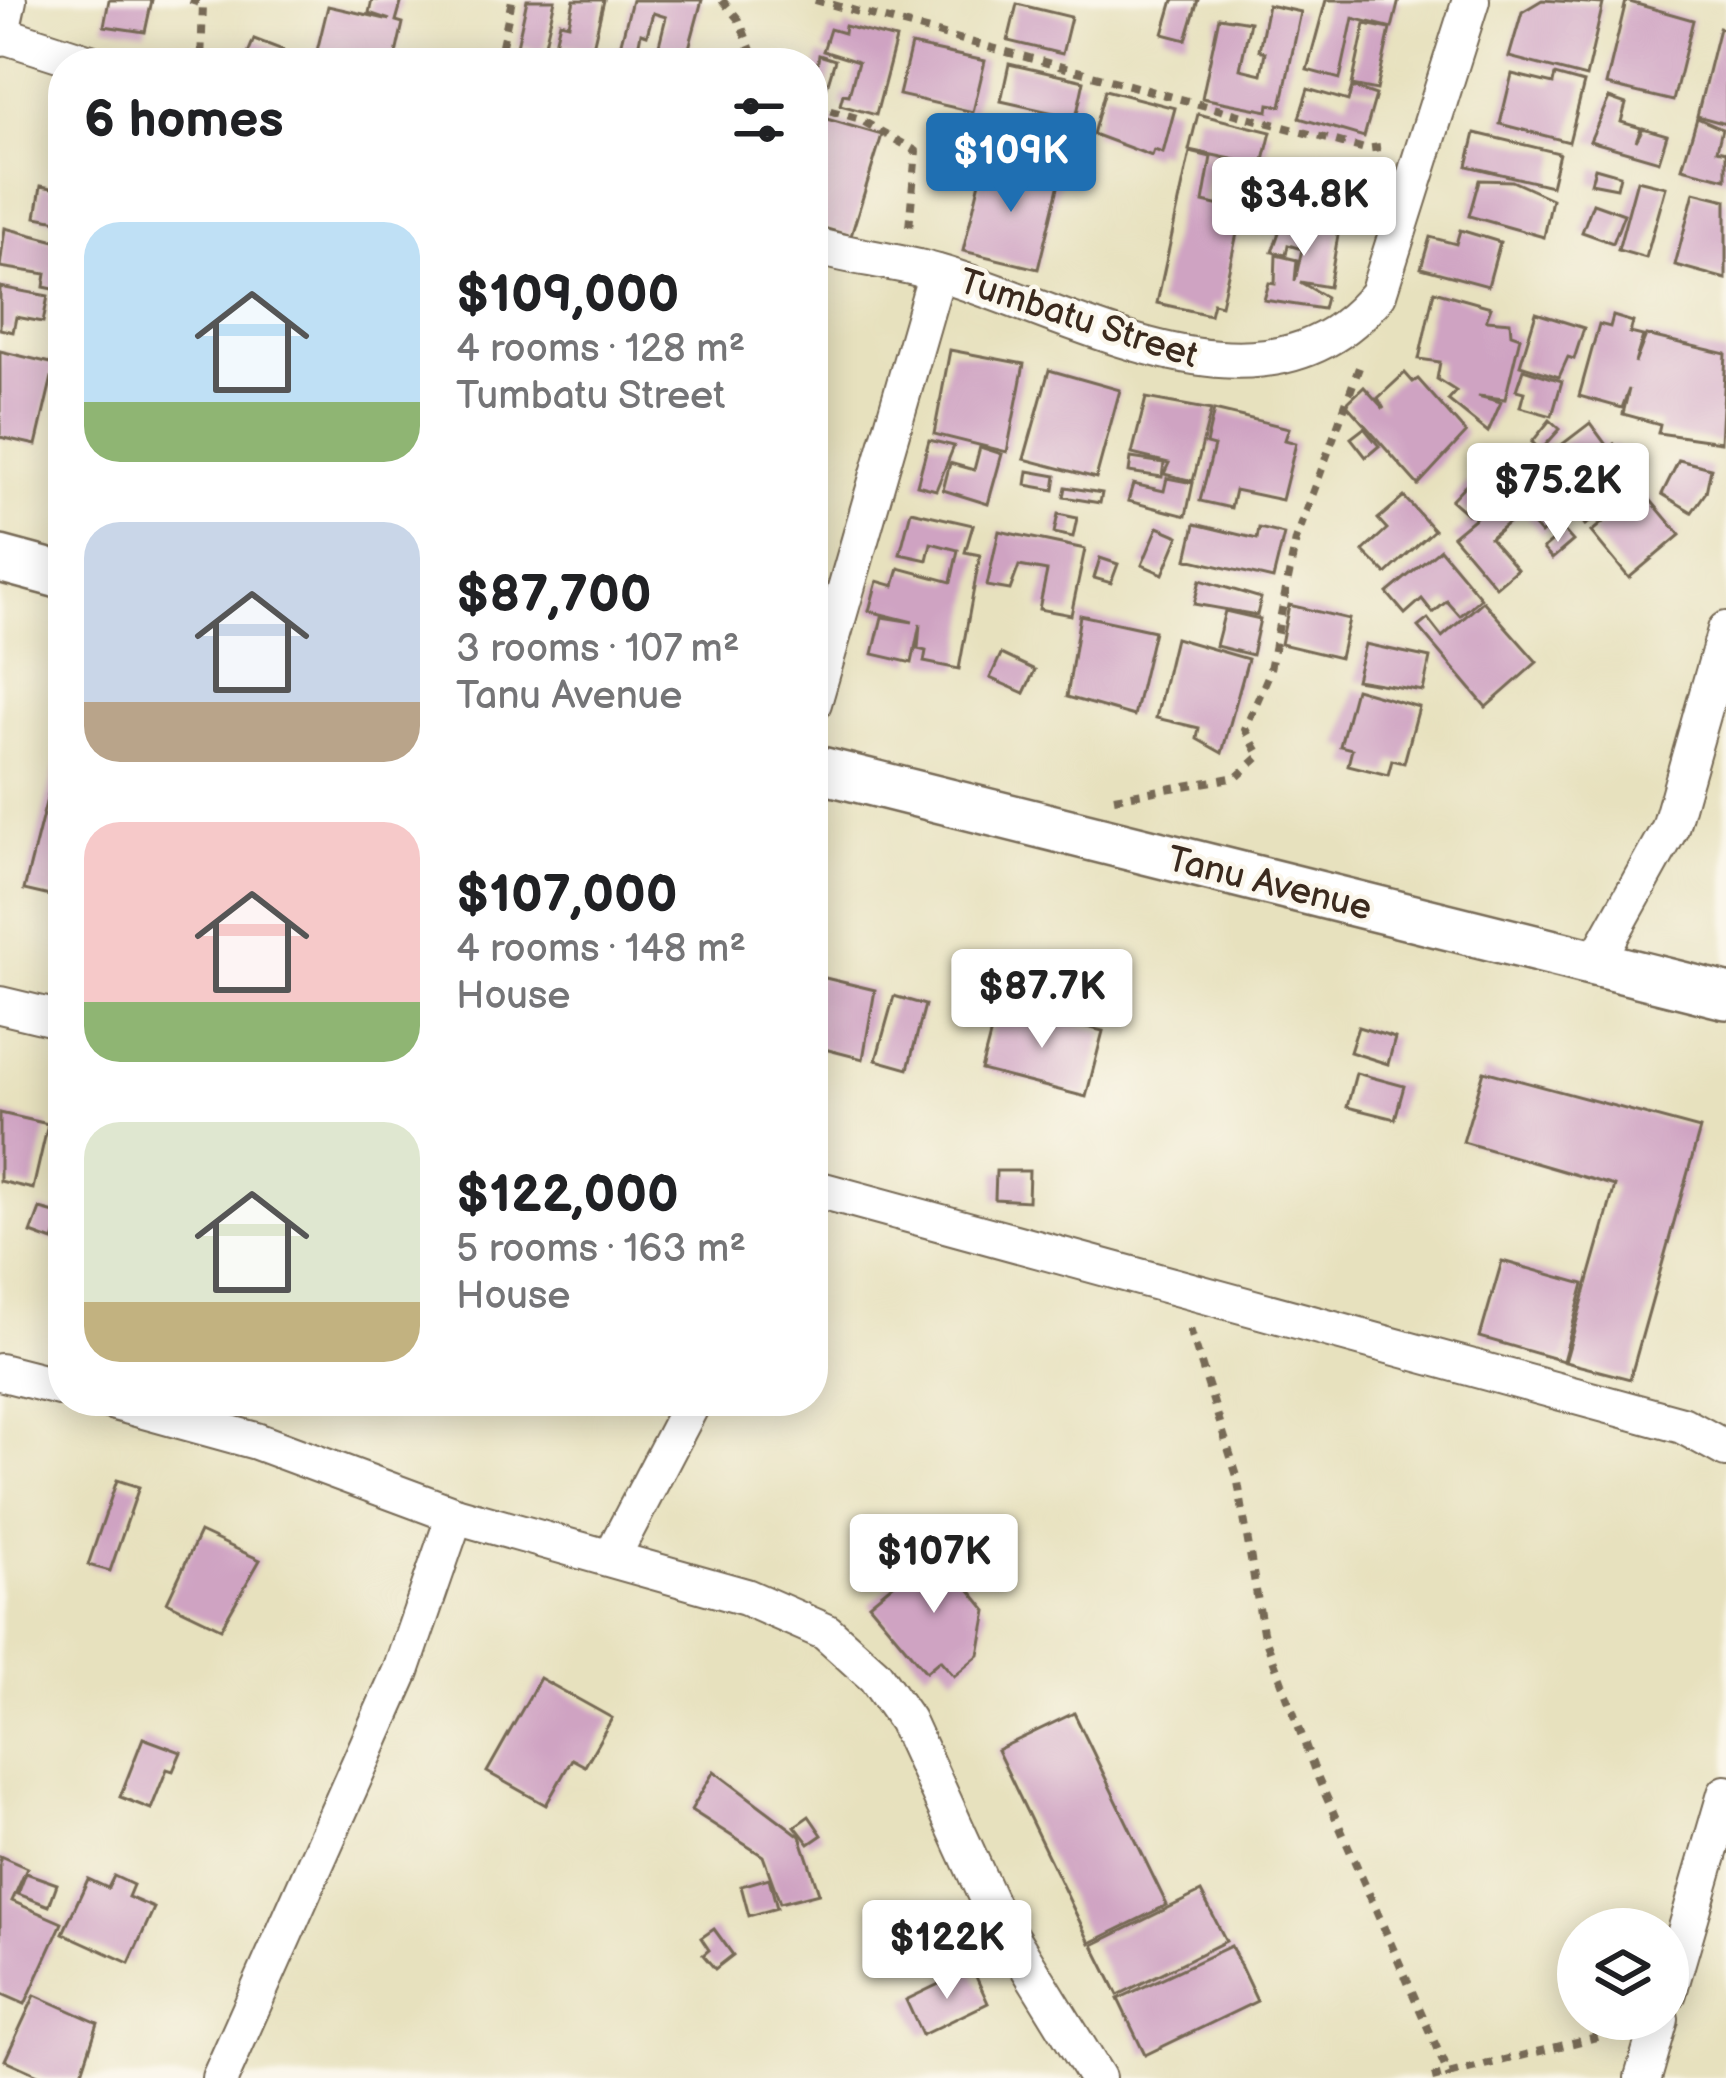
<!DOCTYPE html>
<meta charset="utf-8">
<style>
:root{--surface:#fff;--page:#f2f2f2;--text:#202124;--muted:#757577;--accent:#1f6fb2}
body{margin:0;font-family:"Balsamiq Sans",sans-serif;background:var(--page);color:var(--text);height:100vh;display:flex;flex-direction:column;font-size:45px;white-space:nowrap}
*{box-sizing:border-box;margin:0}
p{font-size:39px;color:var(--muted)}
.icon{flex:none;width:66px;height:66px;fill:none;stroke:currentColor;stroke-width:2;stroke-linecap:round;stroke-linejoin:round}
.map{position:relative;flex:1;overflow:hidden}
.details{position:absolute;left:48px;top:48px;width:780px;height:1368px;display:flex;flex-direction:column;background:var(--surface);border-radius:48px;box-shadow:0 6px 30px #0003}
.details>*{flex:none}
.buttons{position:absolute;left:1557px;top:1908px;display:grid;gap:24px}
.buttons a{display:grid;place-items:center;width:132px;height:132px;border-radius:50%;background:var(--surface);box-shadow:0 6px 30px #0003;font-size:60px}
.price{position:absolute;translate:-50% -102px;padding:0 27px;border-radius:12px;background:#fff;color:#222;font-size:39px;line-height:78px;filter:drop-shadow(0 3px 6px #0008)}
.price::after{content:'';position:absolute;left:50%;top:72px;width:36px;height:27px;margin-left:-18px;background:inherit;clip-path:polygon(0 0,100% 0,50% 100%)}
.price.on{background:var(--accent);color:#fff}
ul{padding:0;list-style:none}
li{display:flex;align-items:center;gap:36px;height:300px;padding:0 36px}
li span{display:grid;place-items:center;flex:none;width:336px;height:240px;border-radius:36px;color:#555}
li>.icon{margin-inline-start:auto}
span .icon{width:144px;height:144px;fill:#fffc;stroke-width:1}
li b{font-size:51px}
h2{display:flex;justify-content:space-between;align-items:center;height:144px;padding:0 36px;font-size:51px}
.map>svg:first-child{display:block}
.building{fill:#cfa3c2}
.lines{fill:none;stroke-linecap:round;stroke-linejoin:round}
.minor-casing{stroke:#776a56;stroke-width:40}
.tertiary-casing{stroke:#776a56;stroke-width:50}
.path{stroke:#776a56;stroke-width:8;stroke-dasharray:9 9;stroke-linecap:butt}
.minor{stroke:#fff;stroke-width:36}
.tertiary{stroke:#fff;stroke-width:45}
.labels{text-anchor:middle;stroke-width:9;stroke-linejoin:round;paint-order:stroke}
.street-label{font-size:36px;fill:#3b2a1e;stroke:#fbf7ec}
</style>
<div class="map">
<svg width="1726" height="2078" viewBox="0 0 1726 2078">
<rect width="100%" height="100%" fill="#fbf7ec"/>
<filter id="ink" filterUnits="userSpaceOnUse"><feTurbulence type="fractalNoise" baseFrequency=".00833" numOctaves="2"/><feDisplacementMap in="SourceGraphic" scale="24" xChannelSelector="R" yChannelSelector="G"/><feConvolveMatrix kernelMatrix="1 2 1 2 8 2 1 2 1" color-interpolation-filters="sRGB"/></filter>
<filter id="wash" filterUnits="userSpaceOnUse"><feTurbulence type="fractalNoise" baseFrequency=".004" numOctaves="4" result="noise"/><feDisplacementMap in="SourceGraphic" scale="48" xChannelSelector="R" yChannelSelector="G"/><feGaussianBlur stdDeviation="2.7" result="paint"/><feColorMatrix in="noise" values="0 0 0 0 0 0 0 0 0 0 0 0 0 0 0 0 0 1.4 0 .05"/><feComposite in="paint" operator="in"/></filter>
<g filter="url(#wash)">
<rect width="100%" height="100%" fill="#e7e1be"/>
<g id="blocks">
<!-- building -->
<g class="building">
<path d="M109 0H152L145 32 104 26Z"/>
<path d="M372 0H402L396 21 403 23 394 63H314L328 6 390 20 369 13Z"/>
<path d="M527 0H555L543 52 517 46Z"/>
<path d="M574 0H604L592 51 555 43 560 22 569 24Z"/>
<path d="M632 0H702L685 63 656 57 666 17 653 13 647 35 641 33 635 63 616 62Z"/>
<path d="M1173 0H1198L1186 40 1163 34Z"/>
<path d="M1326 0H1399L1392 28 1353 18 1340 79 1307 70Z"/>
<path d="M1542 0 1603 4 1586 77 1509 57 1522 12Z"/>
<path d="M1626 1 1693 20 1673 101 1606 85Z"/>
<path d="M1017 4 1071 17 1062 54 1008 41Z"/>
<path d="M1268 5 1301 12 1281 106 1269 104 1268 111 1202 98 1219 17 1250 22 1240 69 1261 74 1265 52 1259 50Z"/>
<path d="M1365 24 1390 29 1377 90 1352 85Z"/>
<path d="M845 26 896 39 876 115 840 105 843 94 849 95 858 62 823 51 830 29 844 33Z"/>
<path d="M1719 28 1726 30V124L1697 116Z"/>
<path d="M254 39 283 50 278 63H244Z"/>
<path d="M911 45 985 61 973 112 899 95Z"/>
<path d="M819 55 835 60 825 93 813 89Z"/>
<path d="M1009 64 1084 81 1076 118 1001 101Z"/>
<path d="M1512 74 1553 84 1555 75 1584 83 1569 142 1500 124Z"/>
<path d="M1352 87 1376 95 1364 137 1299 118 1308 89 1348 101Z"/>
<path d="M1105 90 1175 108 1163 153 1154 150 1152 156 1093 134Z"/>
<path d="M1609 98 1626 104 1621 122 1641 128 1636 141 1643 128 1667 135 1659 161 1590 141Z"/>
<path d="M1198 114 1271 132 1257 189 1231 182 1236 160 1189 150Z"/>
<path d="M813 115 882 135 851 236 813 225Z"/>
<path d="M1697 118 1722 129 1717 150 1726 152V179L1682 168Z"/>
<path d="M995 127 1046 141 1038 170 986 156Z"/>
<path d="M1475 133 1559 153 1551 186 1467 166Z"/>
<path d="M1190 152 1211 157 1203 202 1242 211 1221 305 1213 303 1210 315 1157 303Z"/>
<path d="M985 161 1060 179 1038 269 963 251Z"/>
<path d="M1595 168 1620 175 1617 188 1591 183Z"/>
<path d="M1479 180 1512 181 1552 199 1544 237 1469 216Z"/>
<path d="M1637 180 1666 187 1646 258 1618 250Z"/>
<path d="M41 186 63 190V222L36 217Z"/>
<path d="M1694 192 1726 200V279L1675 265Z"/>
<path d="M1593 203 1624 214 1613 243 1582 232Z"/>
<path d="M1287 210 1308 214 1306 226 1311 227 1314 212 1341 218 1329 287 1300 282 1326 297 1323 309 1264 300 1269 283 1275 284 1276 255 1297 260 1295 281 1302 249 1288 245 1286 255 1272 252Z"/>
<path d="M5 228 63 243V291L44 287 46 274 0 267Z"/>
<path d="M1460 230 1500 242 1488 286 1421 268 1430 237 1456 244Z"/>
<path d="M0 287 48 296 43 322 16 317 13 332 0 329Z"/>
<path d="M1434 291 1491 307 1486 320 1510 322 1511 334 1520 337 1505 399 1478 396 1501 402 1488 432 1448 400 1456 391 1437 379 1440 362 1419 359Z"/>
<path d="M1536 313 1584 328 1574 359 1568 357 1559 377 1520 365Z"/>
<path d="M1613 316 1633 322 1630 333 1643 336 1635 363 1646 335 1726 354 1721 442 1658 433 1660 424 1623 414 1629 389 1622 408 1579 396 1599 324 1610 327Z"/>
<path d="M950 350 1024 364 1007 452 934 434Z"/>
<path d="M0 351 55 364 36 445 0 437Z"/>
<path d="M1523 369 1562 381 1552 416 1520 407 1524 392 1516 390Z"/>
<path d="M1049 370 1120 390 1096 478 1024 459Z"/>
<path d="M1405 373 1413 382 1418 379 1466 433 1418 485 1346 404 1364 387 1384 409 1378 398Z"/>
<path d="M1146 398 1211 410 1193 481 1164 474 1169 463 1132 454Z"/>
<path d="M1214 410 1289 428 1285 440 1296 443 1282 500 1235 490 1231 508 1200 501 1214 446 1206 444Z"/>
<path d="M1550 420 1560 429 1541 450 1532 442Z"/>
<path d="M1590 423 1607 446 1586 467 1616 507 1585 525 1539 462Z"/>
<path d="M1364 428 1379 446 1366 457 1351 438Z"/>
<path d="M929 440 954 446 936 490 917 485Z"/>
<path d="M1614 444 1627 461 1606 477 1592 462Z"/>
<path d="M980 447 1002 454 988 504 943 490 950 463 974 470Z"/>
<path d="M1131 458 1164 463 1162 477 1129 472Z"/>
<path d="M1679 460 1711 468 1706 492 1692 512 1662 494Z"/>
<path d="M1028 471 1056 476 1054 490 1026 485Z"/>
<path d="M1167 478 1193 483 1186 516 1128 501 1133 484 1164 491Z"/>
<path d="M1468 482 1484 496 1467 514 1451 500Z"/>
<path d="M1513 486 1529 505 1490 538 1517 569 1496 587 1453 536Z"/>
<path d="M1066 487 1102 493 1100 503 1064 497Z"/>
<path d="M1642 490 1680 535 1629 578 1591 532Z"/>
<path d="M1404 497 1434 530 1386 574 1363 551 1387 529 1378 519Z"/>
<path d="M1541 505 1556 521 1541 534 1527 518Z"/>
<path d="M911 511 973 525 965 552 980 555 959 669 924 662 926 651 918 649 920 624 912 663 873 654 882 617 913 622 869 611 877 581 894 586 899 568 951 582 958 550 931 543 927 560 900 554Z"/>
<path d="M1058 514 1077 518 1073 537 1054 533Z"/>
<path d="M1195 524 1257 539 1259 528 1284 534 1273 579 1187 559Z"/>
<path d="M1158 527 1179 536 1163 574 1142 565Z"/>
<path d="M999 531 1085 549 1071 615 1039 609 1047 571 1019 566 1010 590 987 586Z"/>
<path d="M1564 531 1573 541 1552 559 1543 549Z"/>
<path d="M1440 549 1481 598 1460 616 1447 601 1433 613 1422 599 1405 614 1387 593Z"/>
<path d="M1100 558 1118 564 1111 583 1094 578Z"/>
<path d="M1200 580 1261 598 1257 615 1194 604Z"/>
<path d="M1483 601 1537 662 1486 707 1418 627 1428 619 1442 637Z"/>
<path d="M1289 605 1349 619 1340 658 1281 644Z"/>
<path d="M1225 611 1260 619 1252 655 1216 646Z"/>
<path d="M1080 615 1154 631 1134 716 1067 697Z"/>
<path d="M1175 638 1248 659 1222 753 1197 739 1199 728 1156 718Z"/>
<path d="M1365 644 1430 658 1423 691 1356 680Z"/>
<path d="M1001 654 1035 670 1024 693 990 678Z"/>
<path d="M1355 689 1419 707 1404 763 1392 760 1388 775 1348 765 1352 749 1340 746Z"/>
<path d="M63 735V899L24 890Z"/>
<path d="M817 976 875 990 863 1059 813 1046Z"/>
<path d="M894 996 925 1005 908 1069 876 1060Z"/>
<path d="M998 1005 1103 1031 1086 1097 981 1070Z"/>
<path d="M1358 1027 1395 1038 1388 1064 1350 1052Z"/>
<path d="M1484 1071 1700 1129 1630 1379 1565 1362 1615 1186 1463 1142Z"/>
<path d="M1356 1073 1404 1086 1395 1119 1347 1107Z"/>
<path d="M0 1113 48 1124 33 1189 0 1181Z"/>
<path d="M996 1171H1029L1028 1201 995 1199Z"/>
<path d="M40 1209 62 1215 53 1241 31 1233Z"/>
<path d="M1502 1261 1584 1284 1563 1361 1480 1337Z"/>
<path d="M117 1480 139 1487 110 1571 88 1565Z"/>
<path d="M200 1532 260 1560 221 1628 167 1602Z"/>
<path d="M942 1556 987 1611 979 1655 954 1676 940 1660 926 1672 869 1604 920 1562 926 1570Z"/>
<path d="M540 1678 612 1718 585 1766 572 1759 546 1805 487 1772Z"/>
<path d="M1074 1713 1167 1905 1090 1943 997 1750Z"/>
<path d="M143 1738 181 1752 173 1771 167 1769 151 1809 120 1797Z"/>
<path d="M714 1771 800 1836 819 1893 780 1903 763 1856 691 1810Z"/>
<path d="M809 1816 822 1835 809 1844 795 1826Z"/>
<path d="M0 1856 27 1868 12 1901 62 1923 25 2004 0 1993Z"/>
<path d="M26 1873 57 1884 49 1906 18 1894Z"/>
<path d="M114 1876 133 1885 128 1897 154 1908 129 1963 63 1933 88 1879 108 1888Z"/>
<path d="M769 1878 777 1908 749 1916 741 1886Z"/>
<path d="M1201 1892 1226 1941 1118 1995 1093 1945Z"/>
<path d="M714 1929 733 1955 715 1969 703 1955 709 1950 701 1938Z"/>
<path d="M1231 1946 1257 2001 1145 2055 1118 1999Z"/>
<path d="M972 1968 988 2003 922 2035 906 2000Z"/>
<path d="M35 1995 98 2023 80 2078H45L5 2060Z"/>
</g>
</g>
</g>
<g filter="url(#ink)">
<use href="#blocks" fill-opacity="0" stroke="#776a56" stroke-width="3"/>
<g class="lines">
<!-- minor casing -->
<g class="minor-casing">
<g id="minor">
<path d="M0 34 90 63"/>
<path d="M0 37 8 0"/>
<path d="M813 246C854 257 897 261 938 273 1072 311 1266 435 1378 294L1471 0"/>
<path d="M813 703 937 273"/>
<path d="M1595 963 1670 828 1726 630"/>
<path d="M0 1005 63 1020"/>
<path d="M813 1188 1682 1425 1726 1449"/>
<path d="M0 1372 63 1388"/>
<path d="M111 1401 256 1441 455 1515 746 1597 826 1632 875 1676 906 1720 991 1906 1097 2078"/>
<path d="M611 1558 693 1401"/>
<path d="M1668 1993 1726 1794"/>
<path d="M220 2078 401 1671 455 1515"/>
<path d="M1643 2078 1660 2019"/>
</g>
</g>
<!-- tertiary casing -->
<g class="tertiary-casing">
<g id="tertiary">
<path d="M0 559 63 576"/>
<path d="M813 768 1726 996"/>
</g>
</g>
<!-- path -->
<g class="path">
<path d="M190 0 203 4 201 63"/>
<path d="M722 0 739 20 756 63"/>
<path d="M815 0 1365 149 1388 146"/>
<path d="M498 63 512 0"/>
<path d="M813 106 857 118 916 151 909 228"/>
<path d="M1114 798 1237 777 1260 756 1245 729 1269 674 1296 540 1361 362"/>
<path d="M1190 1329 1237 1476 1263 1632 1315 1771 1450 2078"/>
<path d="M1432 2078 1617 2032"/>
</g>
<!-- minor -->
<use href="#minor" class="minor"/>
<!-- tertiary -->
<use href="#tertiary" class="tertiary"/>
</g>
</g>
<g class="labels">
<!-- street labels -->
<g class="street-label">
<text transform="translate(1079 317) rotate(18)" y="13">Tumbatu Street</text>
<text transform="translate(1270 882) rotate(14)" y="13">Tanu Avenue</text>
</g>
</g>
</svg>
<div class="buttons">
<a><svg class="icon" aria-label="layers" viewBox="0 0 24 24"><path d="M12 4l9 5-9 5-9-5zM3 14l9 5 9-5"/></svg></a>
</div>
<b class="price on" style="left:1011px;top:215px">$109K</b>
<b class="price" style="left:1304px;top:259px">$34.8K</b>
<b class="price" style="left:1558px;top:545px">$75.2K</b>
<b class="price" style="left:1042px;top:1051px">$87.7K</b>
<b class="price" style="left:934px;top:1616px">$107K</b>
<b class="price" style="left:947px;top:2002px">$122K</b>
<section class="details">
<h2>6 homes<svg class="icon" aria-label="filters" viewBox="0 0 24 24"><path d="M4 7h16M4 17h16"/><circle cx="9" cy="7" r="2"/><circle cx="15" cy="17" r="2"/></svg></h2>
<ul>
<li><span style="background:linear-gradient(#bfe0f5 75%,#8fb573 0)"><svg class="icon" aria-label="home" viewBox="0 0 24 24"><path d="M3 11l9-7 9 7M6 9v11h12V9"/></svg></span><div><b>$109,000</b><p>4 rooms · 128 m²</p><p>Tumbatu Street</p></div></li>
<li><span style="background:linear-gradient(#c9d6e8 75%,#b9a48a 0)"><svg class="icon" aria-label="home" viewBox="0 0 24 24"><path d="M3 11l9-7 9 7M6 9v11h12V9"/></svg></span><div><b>$87,700</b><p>3 rooms · 107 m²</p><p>Tanu Avenue</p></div></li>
<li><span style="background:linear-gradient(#f6c9c9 75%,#8fb573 0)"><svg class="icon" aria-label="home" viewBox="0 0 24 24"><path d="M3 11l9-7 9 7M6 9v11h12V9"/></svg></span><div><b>$107,000</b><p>4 rooms · 148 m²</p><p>House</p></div></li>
<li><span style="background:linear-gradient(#dfe7d0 75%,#c2b280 0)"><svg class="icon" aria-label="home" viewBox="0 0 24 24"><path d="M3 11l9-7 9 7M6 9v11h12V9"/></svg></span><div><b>$122,000</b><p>5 rooms · 163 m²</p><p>House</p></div></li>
</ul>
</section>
</div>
